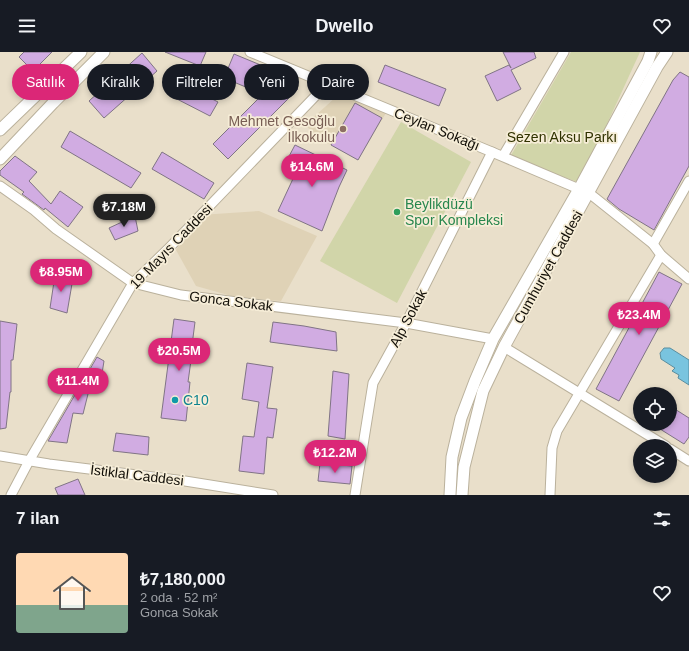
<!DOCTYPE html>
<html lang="tr">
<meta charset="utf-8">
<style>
:root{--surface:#171b24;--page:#242831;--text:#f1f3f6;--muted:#9ea1a6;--accent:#db2777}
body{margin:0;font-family:Arial,sans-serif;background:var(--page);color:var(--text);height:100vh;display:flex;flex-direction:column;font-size:15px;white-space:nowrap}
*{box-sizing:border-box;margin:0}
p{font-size:13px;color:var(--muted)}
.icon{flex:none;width:22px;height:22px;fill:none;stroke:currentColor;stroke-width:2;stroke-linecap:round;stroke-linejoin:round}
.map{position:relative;height:443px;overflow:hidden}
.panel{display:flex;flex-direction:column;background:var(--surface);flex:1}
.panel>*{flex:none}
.guide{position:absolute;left:12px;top:12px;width:400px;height:36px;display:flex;gap:8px}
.fabs{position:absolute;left:633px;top:335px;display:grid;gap:8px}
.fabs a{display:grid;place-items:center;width:44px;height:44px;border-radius:50%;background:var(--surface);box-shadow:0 2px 6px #0003;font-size:20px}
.price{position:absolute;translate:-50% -34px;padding:0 9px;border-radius:14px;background:var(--accent);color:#fff;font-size:13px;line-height:26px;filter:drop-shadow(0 1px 2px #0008)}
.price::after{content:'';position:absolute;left:50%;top:24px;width:12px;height:9px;margin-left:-6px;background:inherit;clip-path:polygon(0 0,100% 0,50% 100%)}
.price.selected{background:#222;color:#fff}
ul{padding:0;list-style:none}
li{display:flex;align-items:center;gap:12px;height:100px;padding:0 16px}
li span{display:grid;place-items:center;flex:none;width:112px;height:80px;border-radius:4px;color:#555}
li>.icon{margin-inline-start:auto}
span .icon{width:48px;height:48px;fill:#fffc;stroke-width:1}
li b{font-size:17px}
h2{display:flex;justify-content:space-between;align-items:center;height:48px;padding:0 16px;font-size:17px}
.chip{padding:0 14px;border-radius:18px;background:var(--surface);box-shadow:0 2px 6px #0003;font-size:14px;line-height:36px}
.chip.selected{background:var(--accent);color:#fff}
header{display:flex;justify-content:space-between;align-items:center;height:52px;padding:0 16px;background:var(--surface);font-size:18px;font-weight:700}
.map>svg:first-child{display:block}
.built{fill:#dfd2b6}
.green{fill:#d1d5a9}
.water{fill:#79c4df;stroke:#5a8d9e}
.building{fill:#d1ace2;stroke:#807485}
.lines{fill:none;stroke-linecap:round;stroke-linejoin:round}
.minor-casing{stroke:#bab19c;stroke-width:11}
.major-casing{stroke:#bab19c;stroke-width:13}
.minor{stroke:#fff;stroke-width:9}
.major{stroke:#fff;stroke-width:11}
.education-dot{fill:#8d6e63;stroke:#f6edd7;stroke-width:1.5}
.leisure-dot{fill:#2e9e5b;stroke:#f6edd7;stroke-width:1.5}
.culture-dot{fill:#0f9aa8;stroke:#f6edd7;stroke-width:1.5}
.labels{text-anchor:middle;stroke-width:3.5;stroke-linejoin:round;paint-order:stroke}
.education-label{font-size:14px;fill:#785e54;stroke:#f6edd7;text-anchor:end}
.street-label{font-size:14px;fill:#110e07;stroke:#f6edd7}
.park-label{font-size:14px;fill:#303200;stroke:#f6edd7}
.leisure-label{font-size:14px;fill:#27864d;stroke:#f6edd7;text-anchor:start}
.culture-label{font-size:14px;fill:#0d838f;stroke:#f6edd7;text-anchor:start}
</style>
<header><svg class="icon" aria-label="menu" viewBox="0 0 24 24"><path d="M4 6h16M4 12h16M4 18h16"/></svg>Dwello<svg class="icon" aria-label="heart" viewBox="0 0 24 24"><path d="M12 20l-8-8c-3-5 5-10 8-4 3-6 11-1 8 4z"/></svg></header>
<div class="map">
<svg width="689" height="443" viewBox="0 0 689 443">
<rect width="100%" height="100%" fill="#e9dfca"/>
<!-- built -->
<g class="built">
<path d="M343 44 357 47 386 61 358 108 331 93 314 85V81L305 73 336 45Z"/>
<path d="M259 159 317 184 281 249 235 245 196 234 176 198 200 163Z"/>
</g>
<!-- green -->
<g class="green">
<path d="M571 0H640L580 131 510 105Z"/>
<path d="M401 70 471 110 397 251 320 209Z"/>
</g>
<!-- water -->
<path class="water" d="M664 296H670L689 308V333L678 326 679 323 672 319 675 316 661 307 660 301Z"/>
<!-- building -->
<g class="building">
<path d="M24 0H52L33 19 19 5Z"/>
<path d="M165 0H206L200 14Z"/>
<path d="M503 0H534L536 6 511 18 521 37 497 49 485 24 509 13 511 16Z"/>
<path d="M142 1 157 19 104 66 89 49Z"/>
<path d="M234 2 263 14 253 38 224 26Z"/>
<path d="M385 13 446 37 439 54 378 30Z"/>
<path d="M680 20 689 25V114L654 178 619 157 607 147 673 28Z"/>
<path d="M283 22 298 37 228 107 213 92Z"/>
<path d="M181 31 218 50 210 64 173 45Z"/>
<path d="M355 51 382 66 358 108 331 93Z"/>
<path d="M70 79 141 121 131 136 61 95Z"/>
<path d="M295 93 347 118 339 135 322 179 278 159 298 116 286 110Z"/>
<path d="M162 100 214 131 204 147 152 117Z"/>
<path d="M15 104 37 120 29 129 51 152 60 139 83 155 68 175 45 156 44 158 22 142 24 140 0 123V119Z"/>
<path d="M135 164 138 179 115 188 109 176Z"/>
<path d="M659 220 682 232 619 349 596 337Z"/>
<path d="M55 223 73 226 67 261 50 256Z"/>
<path d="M174 267 195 270 191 301H192L188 330H190L186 369 161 366Z"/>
<path d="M0 269 17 272 13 308H11V340H10L6 376 0 377Z"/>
<path d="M273 270 304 274 336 280 337 299 270 290Z"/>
<path d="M97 305 104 309 100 334H90L83 362 73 361 67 391 48 389Z"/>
<path d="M247 311 273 315 267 356 277 357 273 386 267 385 264 422 239 419 243 384 254 385 259 350 242 347Z"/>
<path d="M333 319 349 322 345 387 328 384Z"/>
<path d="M670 354 689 366V385L684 392 652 372H670Z"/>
<path d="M116 381 149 385 148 403 113 399Z"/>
<path d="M320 411 352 414 350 432 318 429Z"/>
<path d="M78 427 85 443H58L55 436Z"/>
</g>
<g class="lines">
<!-- minor casing -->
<g class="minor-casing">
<g id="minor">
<path d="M250 0 492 100 579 137"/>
<path d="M503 104 564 0"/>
<path d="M0 134 34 158 56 177 133 231 181 243 406 271 493 287"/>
<path d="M589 141 653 192 661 203 689 227"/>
<path d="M653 192 689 129"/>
<path d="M504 295 666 394"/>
<path d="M670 397 689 409"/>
<path d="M0 404 49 412 185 429 273 443"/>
<path d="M11 443 29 409 133 231 168 197 327 32"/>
<path d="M355 443 373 331 406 271 492 100"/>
<path d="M550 443 552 396 557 379 661 203"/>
</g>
</g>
<!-- major casing -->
<g class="major-casing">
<g id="major">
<path d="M0 78 81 0"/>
<path d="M0 107 53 51 104 0"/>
<path d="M450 443 452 405 461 366 475 329 493 287 579 137 648 9 651 0"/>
<path d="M462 443 464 415 483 339 504 295 657 15 667 0"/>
</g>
</g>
<!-- minor -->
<use href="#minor" class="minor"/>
<!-- major -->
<use href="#major" class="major"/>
</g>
<!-- markers -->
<circle class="education-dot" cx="343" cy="77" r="4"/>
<circle class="leisure-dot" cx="397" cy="160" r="4"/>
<circle class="culture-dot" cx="175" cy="348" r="4"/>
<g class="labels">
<!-- education labels -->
<g class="education-label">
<text x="335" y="74">Mehmet Gesoğlu<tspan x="335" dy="16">İlkokulu</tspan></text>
</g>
<!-- street labels -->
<g class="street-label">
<text transform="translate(437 77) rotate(22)" y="5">Ceylan Sokağı</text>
<text transform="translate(171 194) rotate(-46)" y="5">19 Mayıs Caddesi</text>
<text transform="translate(548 215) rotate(-61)" y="5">Cumhuriyet Caddesi</text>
<text transform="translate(231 249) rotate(7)" y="5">Gonca Sokak</text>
<text transform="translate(408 266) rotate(-62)" y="5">Alp Sokak</text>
<text transform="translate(137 423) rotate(7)" y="5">İstiklal Caddesi</text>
</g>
<!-- park labels -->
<g class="park-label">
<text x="562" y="90">Sezen Aksu Parkı</text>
</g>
<!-- leisure labels -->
<g class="leisure-label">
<text x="405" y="157">Beylikdüzü<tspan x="405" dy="16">Spor Kompleksi</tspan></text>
</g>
<!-- culture labels -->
<g class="culture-label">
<text x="183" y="353">C10</text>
</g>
</g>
</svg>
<div class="fabs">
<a><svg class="icon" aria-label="locate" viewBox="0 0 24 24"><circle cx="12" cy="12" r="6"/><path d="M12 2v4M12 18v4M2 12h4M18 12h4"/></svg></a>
<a><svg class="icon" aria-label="layers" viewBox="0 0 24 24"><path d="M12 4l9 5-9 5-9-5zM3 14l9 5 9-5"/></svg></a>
</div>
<b class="price" style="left:312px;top:136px">₺14.6M</b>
<b class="price selected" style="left:124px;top:176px">₺7.18M</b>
<b class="price" style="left:61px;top:241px">₺8.95M</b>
<b class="price" style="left:639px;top:284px">₺23.4M</b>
<b class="price" style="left:179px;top:320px">₺20.5M</b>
<b class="price" style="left:78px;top:350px">₺11.4M</b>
<b class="price" style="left:335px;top:422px">₺12.2M</b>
<div class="guide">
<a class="chip selected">Satılık</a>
<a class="chip">Kiralık</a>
<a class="chip">Filtreler</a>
<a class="chip">Yeni</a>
<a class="chip">Daire</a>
</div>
</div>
<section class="panel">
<h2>7 ilan<svg class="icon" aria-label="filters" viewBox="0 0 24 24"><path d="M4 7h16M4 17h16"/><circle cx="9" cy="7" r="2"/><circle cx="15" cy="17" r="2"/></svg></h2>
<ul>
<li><span style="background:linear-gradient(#ffd9b3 65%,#7fa58c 0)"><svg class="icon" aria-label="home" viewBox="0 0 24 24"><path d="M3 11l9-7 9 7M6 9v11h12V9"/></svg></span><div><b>₺7,180,000</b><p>2 oda · 52 m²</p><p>Gonca Sokak</p></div><svg class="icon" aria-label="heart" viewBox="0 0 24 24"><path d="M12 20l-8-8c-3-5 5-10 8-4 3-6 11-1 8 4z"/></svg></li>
</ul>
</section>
